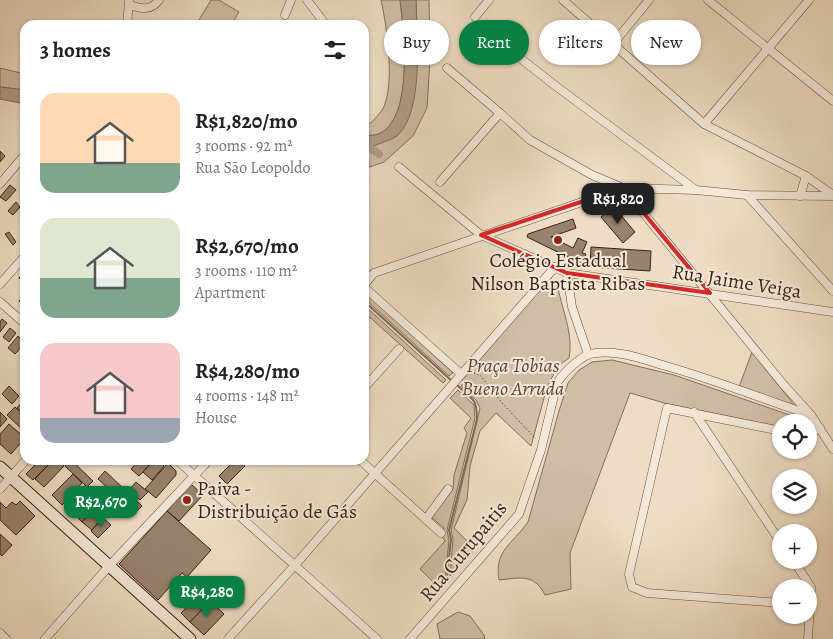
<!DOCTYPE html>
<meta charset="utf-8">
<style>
:root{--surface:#fff;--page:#f2f2f2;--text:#222;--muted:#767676;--accent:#0b8043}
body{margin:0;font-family:Alegreya,serif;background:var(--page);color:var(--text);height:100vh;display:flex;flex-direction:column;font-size:19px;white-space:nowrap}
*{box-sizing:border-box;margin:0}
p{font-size:16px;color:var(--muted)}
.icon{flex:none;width:28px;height:28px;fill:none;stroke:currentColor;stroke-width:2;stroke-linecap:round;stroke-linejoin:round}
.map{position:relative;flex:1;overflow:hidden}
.side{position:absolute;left:20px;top:20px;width:349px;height:445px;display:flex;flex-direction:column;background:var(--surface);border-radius:15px;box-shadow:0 1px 4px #0004}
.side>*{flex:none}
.banner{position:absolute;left:384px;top:20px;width:374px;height:45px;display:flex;gap:10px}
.buttons{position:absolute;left:772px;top:414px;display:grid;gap:10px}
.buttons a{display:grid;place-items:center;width:45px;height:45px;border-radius:50%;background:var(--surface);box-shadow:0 1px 4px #0004;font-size:25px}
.price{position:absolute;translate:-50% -42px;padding:0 11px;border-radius:10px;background:var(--accent);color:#fff;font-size:16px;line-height:32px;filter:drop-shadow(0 1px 2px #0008)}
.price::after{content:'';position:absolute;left:50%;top:30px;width:15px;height:11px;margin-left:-8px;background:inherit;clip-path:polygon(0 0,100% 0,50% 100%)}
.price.current{background:#222;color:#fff}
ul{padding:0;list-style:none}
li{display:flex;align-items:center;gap:15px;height:125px;padding:0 20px}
li span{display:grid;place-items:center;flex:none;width:140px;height:100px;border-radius:15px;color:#555}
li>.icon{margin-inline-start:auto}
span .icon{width:60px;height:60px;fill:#fffc;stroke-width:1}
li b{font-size:21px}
h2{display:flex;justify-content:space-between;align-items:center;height:60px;padding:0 20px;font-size:21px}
.chip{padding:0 18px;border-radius:22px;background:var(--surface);box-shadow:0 1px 4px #0004;font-size:18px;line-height:45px}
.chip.current{background:var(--accent);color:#fff}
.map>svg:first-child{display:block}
.green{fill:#d0bda6;stroke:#866e5c}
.water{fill:#b19c87;stroke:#826a58}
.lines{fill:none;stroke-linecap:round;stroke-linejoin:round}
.stream{stroke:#826a58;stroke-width:2}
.canal{stroke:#b19c87;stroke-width:8}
.building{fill:#98826e;stroke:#3b1f11}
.minor-casing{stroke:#684e3e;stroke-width:9}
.secondary-casing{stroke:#3b1f11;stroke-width:13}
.path{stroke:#3b1f11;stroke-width:1;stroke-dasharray:1 2.5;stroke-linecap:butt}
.minor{stroke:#f4e9d9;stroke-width:8}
.secondary{stroke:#f4e9d9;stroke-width:11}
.marked{fill:none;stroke:#d62828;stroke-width:4;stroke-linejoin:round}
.poi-dot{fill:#8f2418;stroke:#f4e9d9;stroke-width:2}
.labels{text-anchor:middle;stroke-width:4;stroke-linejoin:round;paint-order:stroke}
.poi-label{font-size:20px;fill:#3b1f11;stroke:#f4e9d9}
.street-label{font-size:20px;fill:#3b1f11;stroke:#f4e9d9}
.park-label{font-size:20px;font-style:italic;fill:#604636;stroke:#f4e9d9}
</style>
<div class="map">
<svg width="833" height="639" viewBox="0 0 833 639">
<rect width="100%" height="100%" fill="#eeddc4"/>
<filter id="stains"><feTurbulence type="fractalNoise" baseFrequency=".004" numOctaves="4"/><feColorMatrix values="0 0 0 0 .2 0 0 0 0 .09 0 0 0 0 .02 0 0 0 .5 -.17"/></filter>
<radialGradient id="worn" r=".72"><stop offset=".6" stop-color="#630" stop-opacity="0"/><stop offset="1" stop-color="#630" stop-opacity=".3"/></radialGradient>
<!-- green -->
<g class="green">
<path d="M211 0H219L239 12 231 25H196Z"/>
<path d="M381 0H400C404 32 414 118 379 134 375 136 368 135 364 136V123H371C376 117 383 111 385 104 394 78 387 27 381 0Z"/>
<path d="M416 0H429L430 60 427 108 413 136 384 162 364 169V149L366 150 374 145 397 136 417 42Z"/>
<path d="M0 68 25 74V90L0 87Z"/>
<path d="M550 278 557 283C561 307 574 334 569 358L558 366 547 387 531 446 496 413 480 431 470 466 467 500 454 528 475 549 450 576 453 539 451 530 480 408 476 400 461 386 464 382 462 380Z"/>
<path d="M364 291 453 373 449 376 364 298Z"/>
<path d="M364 305 446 380 443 383 364 312Z"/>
<path d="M752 352 795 406 739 387Z"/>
<path d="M612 360 674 375 804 420 805 422H781V427L668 404 630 393 570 553 571 589 545 595C534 573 520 578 499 580 494 550 512 545 528 522L559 411 568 383 579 370 592 362Z"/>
<path d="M458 390 474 405 475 418 447 530 449 540 445 581 439 588 420 569 445 541 442 537 444 528 431 517 453 489 454 475 467 433 464 428 471 418 450 398Z"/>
<path d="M458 612 470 616 484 635 485 639H440L437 624Z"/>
</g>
<!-- water -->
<g class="water">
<path d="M400 0H416C417 35 424 110 398 135 391 141 375 144 366 150L364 149V136C368 135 375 136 379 134 414 118 404 31 400 0Z"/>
<path d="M0 87 25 90V104L0 99Z"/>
</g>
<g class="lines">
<!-- stream -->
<g class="stream">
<path d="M364 301 453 382"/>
<path d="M447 578 451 539 449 530 477 419C477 398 472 399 457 385"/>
</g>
<!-- canal -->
<path class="canal" d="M364 144 379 154"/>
</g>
<!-- building -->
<g class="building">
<path d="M0 151 5 156 0 162Z"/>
<path d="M10 185 16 190 6 201 0 197Z"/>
<path d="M16 202 20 207 13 215 8 211Z"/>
<path d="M613 206 635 232 623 243 601 217Z"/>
<path d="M573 219 576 228 551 237 573 248 578 238 587 242 582 253 586 254 582 264 527 237 528 234Z"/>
<path d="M9 232 16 242 13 245 5 234Z"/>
<path d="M591 247 651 251 650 271 590 267Z"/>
<path d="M25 271V284L19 278Z"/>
<path d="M25 294V305L19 301Z"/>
<path d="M2 319 7 323 0 332V322Z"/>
<path d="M10 328 16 333 9 342 3 337Z"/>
<path d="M18 336 25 343 15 354 8 348Z"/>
<path d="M9 386 19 396 12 404 2 394Z"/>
<path d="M25 399V416L17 408Z"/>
<path d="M15 407 25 416V428L23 430 7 415Z"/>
<path d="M0 412 7 419 0 427Z"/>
<path d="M9 424 25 438 11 454 0 444V434Z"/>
<path d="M40 460H48L51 462 33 480 26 474Z"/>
<path d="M53 460H58L64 466 44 487 35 479Z"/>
<path d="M71 460 93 481 87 487 65 466Z"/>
<path d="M124 460H135L130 465Z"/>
<path d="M139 460H154L139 476 131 469Z"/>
<path d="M154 460H157L164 466 152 480 143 472Z"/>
<path d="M235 460H239L245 466 227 484 219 476Z"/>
<path d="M168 463 176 471V475L156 498 145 489Z"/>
<path d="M105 471 142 506 135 513 98 479Z"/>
<path d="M73 474 82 483 62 505 52 495Z"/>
<path d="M136 482 148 492 140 500 129 490Z"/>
<path d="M191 484 203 495 179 521 167 511Z"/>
<path d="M20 501 35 516 16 535 0 520V502L6 508 12 502 16 505Z"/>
<path d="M83 501 93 510 82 522 73 513Z"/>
<path d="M96 507 105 515 92 530 82 522Z"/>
<path d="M167 511 211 550 187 577 182 573 158 600 119 564Z"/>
<path d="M103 518 111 525 98 538 91 531Z"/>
<path d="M0 534 12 545 2 556 0 554Z"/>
<path d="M195 599 204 608 190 622 181 613Z"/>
<path d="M210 601 224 614 204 635 190 622Z"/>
</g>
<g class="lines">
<!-- minor casing -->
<g class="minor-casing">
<g id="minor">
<path d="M307 0 326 25"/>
<path d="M563 0 704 124 806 176 833 195"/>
<path d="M708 0 833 101"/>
<path d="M130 5C141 9 151 11 159 0"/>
<path d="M285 15 291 0"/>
<path d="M475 17 489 0"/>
<path d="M127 25 129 2"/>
<path d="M613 44 649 0"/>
<path d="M511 51 557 87 696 190"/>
<path d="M447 68 500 113 530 140 592 175 623 188 783 384 811 415 833 449"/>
<path d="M704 124 809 0"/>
<path d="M399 167 481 235 567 273 833 312"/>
<path d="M440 182 500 113"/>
<path d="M0 184 22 158 25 161"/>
<path d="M747 195 833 291"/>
<path d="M800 196 806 176"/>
<path d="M567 273 572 307 588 354"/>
<path d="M0 284 25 256"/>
<path d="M364 285 374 273 623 188 696 190 747 195 833 196"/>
<path d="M364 287 461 374"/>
<path d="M0 302 25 324"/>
<path d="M364 388 399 349"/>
<path d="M694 412 781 543"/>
<path d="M781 431 667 408 629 574 632 587 647 593 781 603"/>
<path d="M809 434 820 428"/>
<path d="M177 460 377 639"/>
<path d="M360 460 441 533"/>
<path d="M0 489 26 460"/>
<path d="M426 519 448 489"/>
<path d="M793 560 811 587 808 639"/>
<path d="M0 633 6 639"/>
<path d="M45 639 109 566 209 460"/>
<path d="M228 639 295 565 555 267"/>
<path d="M410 639 519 514 541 450 557 383C563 373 582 354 595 353 620 350 642 359 666 366 715 380 763 399 811 415"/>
</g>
</g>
<!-- secondary casing -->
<g class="secondary-casing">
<path id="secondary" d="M0 467 190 639"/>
</g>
<!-- path -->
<g class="path">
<path d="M479 366 480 375"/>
<path d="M474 373 480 375 503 404 536 439"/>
</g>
<!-- minor -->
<use href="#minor" class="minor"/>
<!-- secondary -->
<use href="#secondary" class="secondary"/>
</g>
<!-- marked area -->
<path class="marked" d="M623 188 710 293 567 273 481 235Z"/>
<!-- markers -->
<g class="poi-dot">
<circle cx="558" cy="240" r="5"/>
<circle cx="187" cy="500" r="5"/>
</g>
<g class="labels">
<!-- poi labels -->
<g class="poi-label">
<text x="558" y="267">Colégio Estadual<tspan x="558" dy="23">Nilson Baptista Ribas</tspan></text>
<text x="197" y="495" text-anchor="start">Paiva -<tspan x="197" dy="23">Distribuição de Gás</tspan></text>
</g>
<!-- street labels -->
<g class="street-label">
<text transform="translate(737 281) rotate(9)" y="7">Rua Jaime Veiga</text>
<text transform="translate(463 551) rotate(-50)" y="7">Rua Curupaitis</text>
</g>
<!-- park labels -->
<g class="park-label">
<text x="513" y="372">Praça Tobias<tspan x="513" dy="23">Bueno Arruda</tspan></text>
</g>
</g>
<rect width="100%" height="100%" filter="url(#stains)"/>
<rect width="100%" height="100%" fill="url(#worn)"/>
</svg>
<div class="buttons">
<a><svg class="icon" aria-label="locate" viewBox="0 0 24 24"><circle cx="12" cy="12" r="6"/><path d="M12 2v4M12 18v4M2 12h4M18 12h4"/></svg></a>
<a><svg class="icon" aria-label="layers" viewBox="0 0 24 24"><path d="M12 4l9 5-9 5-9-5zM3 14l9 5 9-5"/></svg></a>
<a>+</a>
<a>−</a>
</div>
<b class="price current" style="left:618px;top:225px">R$1,820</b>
<b class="price" style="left:101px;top:528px">R$2,670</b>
<b class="price" style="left:207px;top:618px">R$4,280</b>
<div class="banner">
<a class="chip">Buy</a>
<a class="chip current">Rent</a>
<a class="chip">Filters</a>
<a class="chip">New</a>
</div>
<section class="side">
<h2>3 homes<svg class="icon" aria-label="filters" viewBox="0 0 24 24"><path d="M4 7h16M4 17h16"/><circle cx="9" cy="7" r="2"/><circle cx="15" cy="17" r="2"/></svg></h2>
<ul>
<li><span style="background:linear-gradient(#ffd9b3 70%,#7fa58c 0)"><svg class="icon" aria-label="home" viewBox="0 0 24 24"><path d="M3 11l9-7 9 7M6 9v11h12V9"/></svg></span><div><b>R$1,820/mo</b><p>3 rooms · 92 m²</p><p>Rua São Leopoldo</p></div></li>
<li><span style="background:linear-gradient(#dfe7d0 60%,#7fa58c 0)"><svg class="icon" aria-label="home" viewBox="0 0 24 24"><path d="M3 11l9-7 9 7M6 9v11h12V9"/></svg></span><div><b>R$2,670/mo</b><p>3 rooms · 110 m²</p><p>Apartment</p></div></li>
<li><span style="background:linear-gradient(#f6c9c9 75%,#9aa5b1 0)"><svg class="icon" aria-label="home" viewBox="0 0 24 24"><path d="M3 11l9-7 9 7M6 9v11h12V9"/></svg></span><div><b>R$4,280/mo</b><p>4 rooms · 148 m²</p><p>House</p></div></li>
</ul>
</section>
</div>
